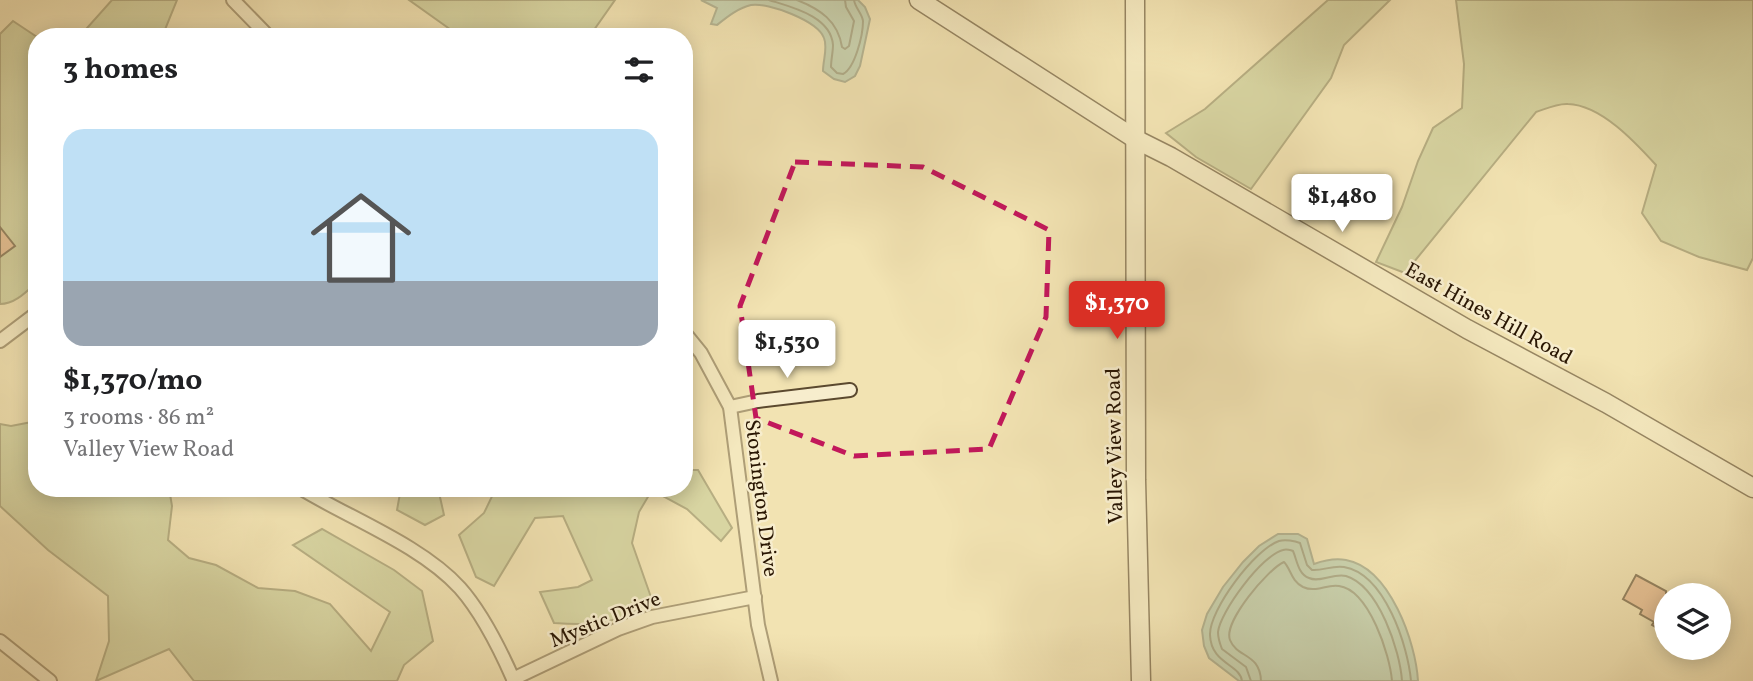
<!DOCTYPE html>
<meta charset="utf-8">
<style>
:root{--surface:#fff;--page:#f6f6f6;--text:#202124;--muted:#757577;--accent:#d93025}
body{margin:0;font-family:Vollkorn,serif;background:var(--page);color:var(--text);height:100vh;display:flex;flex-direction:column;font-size:26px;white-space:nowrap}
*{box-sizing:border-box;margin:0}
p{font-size:23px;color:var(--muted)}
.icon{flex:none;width:38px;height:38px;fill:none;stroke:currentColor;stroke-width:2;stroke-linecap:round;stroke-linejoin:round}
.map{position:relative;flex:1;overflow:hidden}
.side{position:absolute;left:28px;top:28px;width:665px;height:469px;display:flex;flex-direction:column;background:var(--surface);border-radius:28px;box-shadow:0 4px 18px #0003}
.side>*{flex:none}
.controls{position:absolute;left:1654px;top:583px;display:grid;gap:14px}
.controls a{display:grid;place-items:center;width:77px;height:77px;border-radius:50%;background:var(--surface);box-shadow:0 4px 18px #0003;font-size:35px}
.price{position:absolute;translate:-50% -60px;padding:0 16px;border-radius:7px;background:#fff;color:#222;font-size:23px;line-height:46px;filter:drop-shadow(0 2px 4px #0008)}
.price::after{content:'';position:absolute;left:50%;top:42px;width:21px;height:16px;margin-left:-10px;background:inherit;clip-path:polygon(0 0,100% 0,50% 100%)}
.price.on{background:var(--accent);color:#fff}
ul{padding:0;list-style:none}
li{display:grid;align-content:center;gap:14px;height:371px;padding:0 35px}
li span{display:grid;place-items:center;height:217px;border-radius:21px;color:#555}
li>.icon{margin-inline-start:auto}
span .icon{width:126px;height:126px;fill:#fffc;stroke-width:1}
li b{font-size:30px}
h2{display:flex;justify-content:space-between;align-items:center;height:84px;padding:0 35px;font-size:30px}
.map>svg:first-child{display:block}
.green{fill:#b8c48e;stroke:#706d48;stroke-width:2}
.water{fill:#9bbeab;stroke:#6d7b68;stroke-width:2}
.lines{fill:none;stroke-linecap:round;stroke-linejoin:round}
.shore{stroke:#626a57;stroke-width:2}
.building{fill:#dda179;stroke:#291603;stroke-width:2}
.street-casing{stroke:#5b492f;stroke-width:16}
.secondary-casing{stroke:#291603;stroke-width:21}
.street{stroke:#f7edcd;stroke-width:12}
.secondary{stroke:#f7edcd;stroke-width:18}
.marked{fill:none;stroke:#c2185b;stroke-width:5;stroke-dasharray:14 9;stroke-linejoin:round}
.labels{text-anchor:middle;stroke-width:5;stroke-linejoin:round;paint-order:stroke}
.street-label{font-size:21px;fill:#291603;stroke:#f7edcd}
</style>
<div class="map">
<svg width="1753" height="681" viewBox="0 0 1753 681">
<rect width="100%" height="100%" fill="#f2e3b2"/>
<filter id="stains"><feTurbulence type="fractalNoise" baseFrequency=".00286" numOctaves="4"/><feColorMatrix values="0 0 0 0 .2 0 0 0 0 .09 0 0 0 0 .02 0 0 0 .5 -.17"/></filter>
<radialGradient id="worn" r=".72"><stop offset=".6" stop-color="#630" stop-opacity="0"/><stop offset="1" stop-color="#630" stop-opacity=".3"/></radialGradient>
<!-- green -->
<g class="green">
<path d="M112 0H177L162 37H79Z"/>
<path d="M409 0H615L589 37H461Z"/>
<path d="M1328 0H1390L1344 45 1331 78 1251 189 1196 157 1166 133 1205 109Z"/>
<path d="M1456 0H1753V258L1747 270 1699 257 1661 241 1642 213 1656 165C1635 142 1601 105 1568 104 1558 103 1545 109 1536 112L1405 273 1376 262 1402 207 1418 161 1433 128 1462 108 1464 64Z"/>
<path d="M13 21 37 37V282C26 292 15 304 0 304V34Z"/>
<path d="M37 421V488H169L172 506 168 540 189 558 216 565 258 588 295 591 330 604 371 651 390 612 293 545 322 529 394 570 422 591 433 641 404 665 397 681H194L169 649 96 681 109 641 108 596 48 550 0 506V424L11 426Z"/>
<path d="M684 470H698L732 528 721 541 687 509 652 490 639 512 632 543 652 600C617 625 595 626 554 623L540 592 578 587 592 580 563 516 535 518 494 586 476 577 459 535 484 513 496 488H684Z"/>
<path d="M401 488H435L440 497 444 515 425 525 397 510Z"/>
</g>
<!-- water -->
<g class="water">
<path d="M701 0H858L865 7 870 19 860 66 855 76 845 82 834 79 823 71C823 60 828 48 824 38 818 21 768 2 751 5 738 8 727 17 717 25L711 24 717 8Z"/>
<path d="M1278 534H1298L1307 539 1314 564C1325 560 1335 558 1346 560 1390 568 1416 643 1418 681H1239L1209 658 1204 646 1202 630 1207 614 1223 587 1243 562 1259 546Z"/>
</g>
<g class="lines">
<!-- shore -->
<g class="shore">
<path d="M769 0C791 7 831 16 833 45 833 52 831 60 831 67L837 73 843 74C855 68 863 35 863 21 862 13 855 8 854 0"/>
<path d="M797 0C820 9 838 21 842 47L845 49 849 46 854 21 846 7 845 0"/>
<path d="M1242 681C1240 664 1211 664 1210 635 1209 610 1255 549 1279 541 1285 539 1295 541 1300 543L1307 565 1312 570C1323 571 1332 565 1344 567 1385 574 1408 646 1411 681"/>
<path d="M1251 681 1246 667 1222 649C1220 644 1218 638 1218 632 1220 612 1262 555 1283 550 1286 549 1291 550 1293 551 1297 560 1298 574 1309 578 1320 583 1333 573 1346 576 1379 586 1400 651 1402 681"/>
<path d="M1261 681C1260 653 1237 658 1230 640 1223 622 1268 569 1284 562 1291 569 1291 581 1303 587 1316 593 1326 584 1339 586 1369 590 1390 655 1392 681"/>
</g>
</g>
<!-- building -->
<g class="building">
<path d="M0 227 15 246 0 257Z"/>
<path d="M1636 575 1666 591V633L1652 625 1654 622 1640 614 1642 610 1623 599Z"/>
</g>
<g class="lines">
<!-- street casing -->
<g class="street-casing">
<g id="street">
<path d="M233 0 269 37"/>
<path d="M684 332 701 353 730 407 758 625 771 681"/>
<path d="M0 341 37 313"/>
<path d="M730 407 758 401 850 390"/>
<path d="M300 488C349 518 421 545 460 588 483 614 500 649 514 681"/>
<path d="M0 641 50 681"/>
<path d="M513 679 618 629 652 617 755 597"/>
</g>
</g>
<!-- secondary casing -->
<g class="secondary-casing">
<g id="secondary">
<path d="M919 0 1137 140 1171 157 1467 329 1606 403 1753 488"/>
<path d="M1135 0 1136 480 1141 681"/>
</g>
</g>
<!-- street -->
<use href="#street" class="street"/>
<!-- secondary -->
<use href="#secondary" class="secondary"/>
</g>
<!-- marked area -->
<path d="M0 0H1753V681H0ZM795 162 923 167 1049 230 1046 317 989 449 854 456 756 418 740 306Z" fill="#f2e3b2" fill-opacity=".55" fill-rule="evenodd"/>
<path class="marked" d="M795 162 923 167 1049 230 1046 317 989 449 854 456 756 418 740 306Z"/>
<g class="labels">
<!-- street labels -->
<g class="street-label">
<text transform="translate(1489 313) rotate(29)" y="7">East Hines Hill Road</text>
<text transform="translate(1114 446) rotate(-91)" y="7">Valley View Road</text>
<text transform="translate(762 498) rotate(83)" y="7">Stonington Drive</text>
<text transform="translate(605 619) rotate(-22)" y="7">Mystic Drive</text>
</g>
</g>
<rect width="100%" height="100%" filter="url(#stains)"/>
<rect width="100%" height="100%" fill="url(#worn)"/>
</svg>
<div class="controls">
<a><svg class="icon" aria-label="layers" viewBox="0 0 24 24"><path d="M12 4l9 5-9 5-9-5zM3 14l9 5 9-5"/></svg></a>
</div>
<b class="price" style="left:1342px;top:234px">$1,480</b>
<b class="price on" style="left:1117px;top:341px">$1,370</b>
<b class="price" style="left:787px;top:380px">$1,530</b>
<section class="side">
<h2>3 homes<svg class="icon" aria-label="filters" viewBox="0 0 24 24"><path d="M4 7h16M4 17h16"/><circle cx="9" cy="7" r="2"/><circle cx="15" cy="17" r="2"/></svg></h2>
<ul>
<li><span style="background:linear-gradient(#bfe0f5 70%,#9aa5b1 0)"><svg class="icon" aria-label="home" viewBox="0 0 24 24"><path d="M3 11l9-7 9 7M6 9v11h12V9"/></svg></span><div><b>$1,370/mo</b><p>3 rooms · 86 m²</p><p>Valley View Road</p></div></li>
</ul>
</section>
</div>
